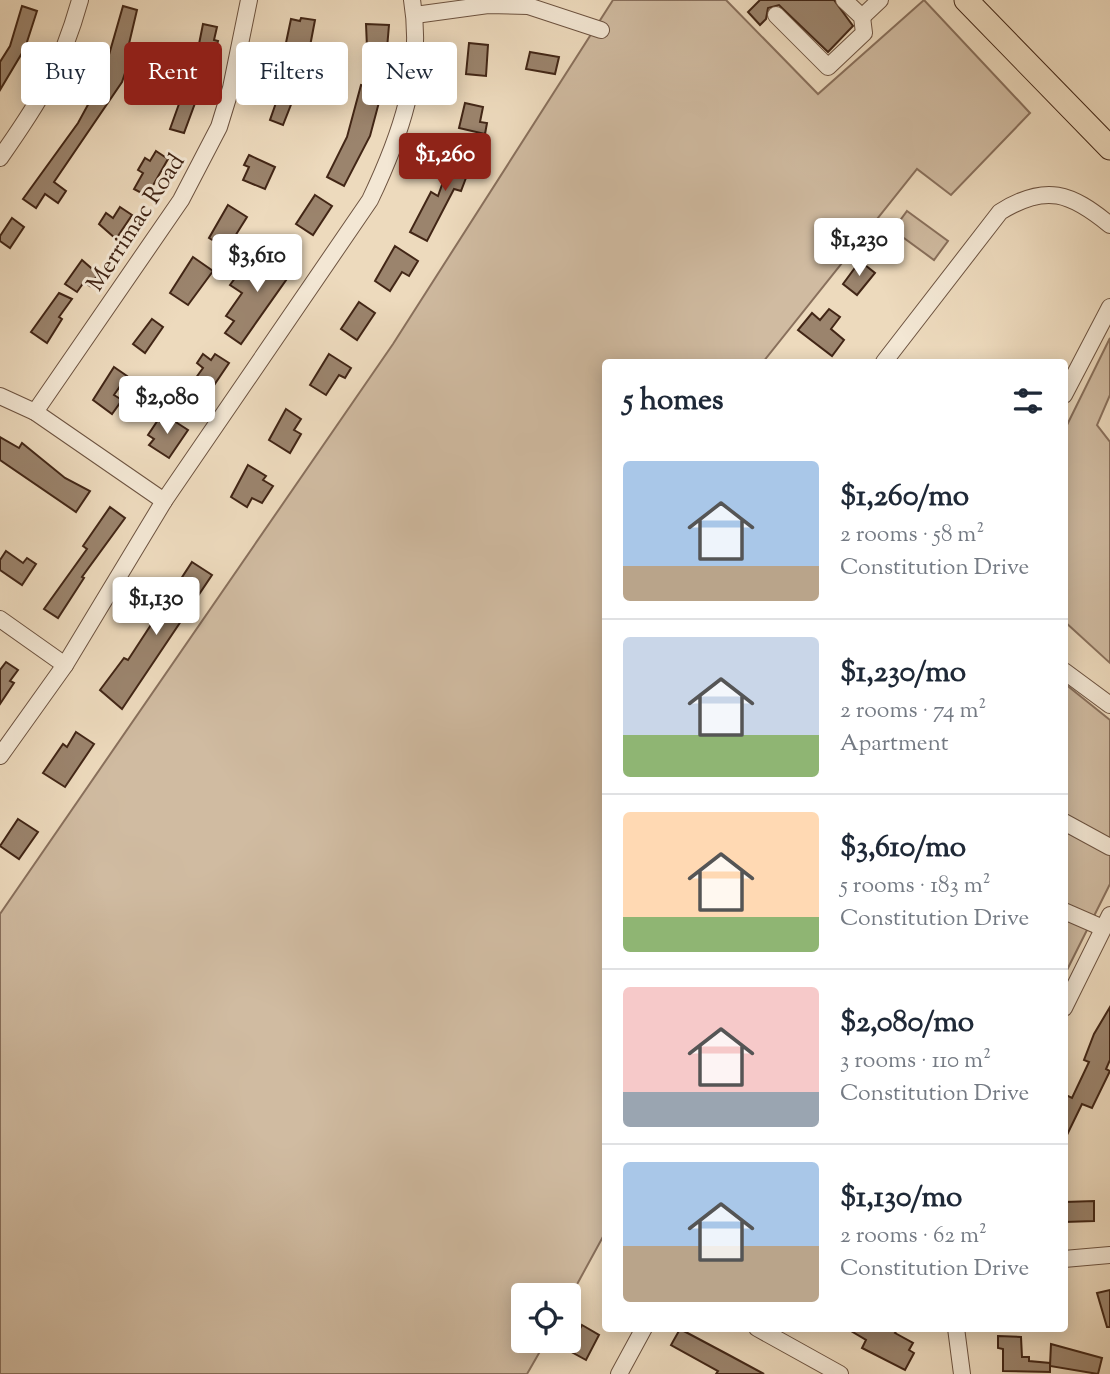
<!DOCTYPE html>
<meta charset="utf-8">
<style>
:root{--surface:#fff;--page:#f2f2f3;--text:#1f2937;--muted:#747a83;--line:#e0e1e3;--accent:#8f2418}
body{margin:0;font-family:"Sorts Mill Goudy",serif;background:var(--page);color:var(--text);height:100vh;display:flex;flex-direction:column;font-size:26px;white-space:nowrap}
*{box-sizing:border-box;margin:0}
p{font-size:23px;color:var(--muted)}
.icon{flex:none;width:38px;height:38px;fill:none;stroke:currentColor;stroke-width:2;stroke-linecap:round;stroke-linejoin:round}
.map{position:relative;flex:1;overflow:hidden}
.sheet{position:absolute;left:602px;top:359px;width:466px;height:973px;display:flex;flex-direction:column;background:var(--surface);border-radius:7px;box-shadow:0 4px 18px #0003}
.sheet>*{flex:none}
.banner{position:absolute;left:21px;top:42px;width:476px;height:63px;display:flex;gap:14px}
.buttons{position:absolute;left:511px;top:1283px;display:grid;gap:14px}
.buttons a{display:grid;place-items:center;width:70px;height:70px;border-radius:7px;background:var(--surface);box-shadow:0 4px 18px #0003;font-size:35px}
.price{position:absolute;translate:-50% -60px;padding:0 16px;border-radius:7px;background:#fff;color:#222;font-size:23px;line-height:46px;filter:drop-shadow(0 2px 4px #0008)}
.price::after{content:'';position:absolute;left:50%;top:42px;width:21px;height:16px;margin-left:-10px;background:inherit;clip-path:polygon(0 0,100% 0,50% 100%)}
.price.selected{background:var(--accent);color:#fff}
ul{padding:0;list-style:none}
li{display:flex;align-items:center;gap:21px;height:175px;padding:0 21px}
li+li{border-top:2px solid var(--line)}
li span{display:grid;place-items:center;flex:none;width:196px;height:140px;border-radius:7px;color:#555}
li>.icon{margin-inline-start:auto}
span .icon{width:84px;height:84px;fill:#fffc;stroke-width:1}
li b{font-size:30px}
h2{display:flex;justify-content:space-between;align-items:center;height:84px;padding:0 21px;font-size:30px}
.tag{padding:0 24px;border-radius:7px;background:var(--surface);box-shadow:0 4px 18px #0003;font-size:24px;line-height:63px}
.tag.selected{background:var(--accent);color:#fff}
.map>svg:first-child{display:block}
.green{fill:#d0bba1;stroke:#89705c;stroke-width:2}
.building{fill:#9b846d;stroke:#422616;stroke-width:2}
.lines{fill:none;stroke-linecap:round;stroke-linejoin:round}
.minor-casing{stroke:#6d5340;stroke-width:18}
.highway-casing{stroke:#422616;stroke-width:25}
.minor{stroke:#f3e7d4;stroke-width:16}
.highway{stroke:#eddabd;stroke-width:23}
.labels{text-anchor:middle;stroke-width:6;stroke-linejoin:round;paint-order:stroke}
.street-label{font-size:24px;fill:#422616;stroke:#f3e7d4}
</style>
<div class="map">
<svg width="1110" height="1374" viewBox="0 0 1110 1374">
<rect width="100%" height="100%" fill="#eddabd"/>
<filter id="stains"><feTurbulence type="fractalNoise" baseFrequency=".00286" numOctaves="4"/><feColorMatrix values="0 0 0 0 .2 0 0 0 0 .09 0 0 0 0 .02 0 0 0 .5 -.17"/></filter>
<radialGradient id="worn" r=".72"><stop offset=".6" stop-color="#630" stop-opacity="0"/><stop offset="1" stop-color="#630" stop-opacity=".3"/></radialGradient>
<!-- green -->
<g class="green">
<path d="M613 0H726L818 94 924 0 1030 113 951 195 917 169 763 362H606L605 1233 569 1299V1295H523V1340L546 1341 527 1374H0V914L393 344Z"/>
<path d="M907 211 948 241 934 260 893 230Z"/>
<path d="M1110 338V395L1097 425 1110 442V663L1064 621V431Z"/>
<path d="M1064 683 1110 720V884L1064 976Z"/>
</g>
<!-- building -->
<g class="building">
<path d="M760 0H834L853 26 828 52 779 5 768 8 766 19 760 25 748 12Z"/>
<path d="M22 6 37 11 25 48 0 90V62L10 46Z"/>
<path d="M123 6 137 10 128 48 133 49 122 82 54 182 66 191 58 203 45 194 36 208 23 199 78 123 102 79Z"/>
<path d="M301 18 315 20 307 62 283 57 291 19 300 21Z"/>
<path d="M203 24 217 27 214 40 218 41 215 52 211 51 210 57 197 54Z"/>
<path d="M366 24 389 25 385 72 368 71Z"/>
<path d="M469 43 488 45 486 76 466 74Z"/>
<path d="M530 52 559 57 555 74 526 69Z"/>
<path d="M361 85 382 91 370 136 344 186 327 177 347 137Z"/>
<path d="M184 90 198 95 184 133 170 129Z"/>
<path d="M278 97 292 102 283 125 270 120Z"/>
<path d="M465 103 483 107 480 122 487 123 485 134 459 128Z"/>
<path d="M455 148 474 154 472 160 480 162 477 173 469 170 461 191 454 189 427 241 410 232 431 192 438 196Z"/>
<path d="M156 151 168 159 147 196 134 189 143 173 138 170 145 158 150 161Z"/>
<path d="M249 155 275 167 265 189 243 180 249 167 244 165Z"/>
<path d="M315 195 332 206 313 235 296 224Z"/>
<path d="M228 205 247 217 227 249 209 238Z"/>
<path d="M120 207 132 215 116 239 99 224 106 213 113 218Z"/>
<path d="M12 218 24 227 10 248 0 241V236Z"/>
<path d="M395 246 418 261 409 276 402 272 390 291 375 281Z"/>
<path d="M281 248 297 259 289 272 291 273 241 344 225 333 234 321 226 316 242 293 230 285 244 266 263 278Z"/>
<path d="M193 257 213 271 188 305 170 293Z"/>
<path d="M82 260 98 274 90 286 84 282 77 292 65 284Z"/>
<path d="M860 261 875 273 857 295 843 284Z"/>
<path d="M59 293 72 299 59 317 62 319 47 343 31 332Z"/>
<path d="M359 302 375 313 357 340 341 329Z"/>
<path d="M829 309 840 317 831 329 844 340 832 356 798 330 812 313 820 320Z"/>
<path d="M152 319 163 327 145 353 133 344Z"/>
<path d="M203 354 211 360 215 354 229 363 206 397 190 386 203 368 197 363Z"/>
<path d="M329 354 351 368 345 378 339 375 326 395 310 385Z"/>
<path d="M114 367 127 376 114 395 122 400 112 414 93 400Z"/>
<path d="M286 409 301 419 294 430 301 434 290 453 269 440Z"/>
<path d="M168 417 188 430 169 458 149 445 154 439 148 435 158 420 163 424Z"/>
<path d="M0 437 19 448 22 443 65 478 90 491 76 512 0 460Z"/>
<path d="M248 465 266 476 263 480 273 486 262 503 252 498 247 507 231 497Z"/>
<path d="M110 507 125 518 82 577 84 578 58 618 44 609 87 549 83 546Z"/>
<path d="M6 551 23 563 27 558 36 564 22 585 0 570V560Z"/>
<path d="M192 562 212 575 122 709 100 690 124 658 128 660Z"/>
<path d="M6 662 18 670 10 681 14 683 0 704V670Z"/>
<path d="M76 732 94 744 65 787 43 773 63 744 67 747Z"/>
<path d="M18 819 38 832 19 859 0 846Z"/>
<path d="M1110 1007V1060L1106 1069 1110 1071 1092 1108 1082 1104 1064 1141V1094L1072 1098 1089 1062 1084 1060 1094 1034Z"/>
<path d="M1094 1201V1221L1065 1222V1202Z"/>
<path d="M1110 1290V1327H1107L1097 1293Z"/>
<path d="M582 1325 599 1335 586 1360 568 1350Z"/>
<path d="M846 1328H898L895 1333 913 1343 909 1350 914 1353 905 1370 862 1348 866 1340Z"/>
<path d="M680 1329 727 1354 764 1374H716L718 1371 671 1345Z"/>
<path d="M998 1336 1021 1337 1022 1357H1029V1361L1050 1363V1372L1003 1371V1349L998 1348Z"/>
<path d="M1051 1344 1102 1358 1098 1374 1050 1366Z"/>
</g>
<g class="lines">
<!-- minor casing -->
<g class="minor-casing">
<g id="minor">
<path d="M415 15 488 5 528 6 601 30"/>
<path d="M776 15 828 67 864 33 862 17 844 0"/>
<path d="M862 17 880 0"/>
<path d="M0 158C40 101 61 68 80 0"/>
<path d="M884 362 1000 212C1046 183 1071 193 1110 225"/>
<path d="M1064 395 1110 307"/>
<path d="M0 396 35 412 164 501"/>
<path d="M35 412 181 200 219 127 231 88 249 0"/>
<path d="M0 619 65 665"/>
<path d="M1064 671 1110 705"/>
<path d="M0 756 65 665 164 501 370 200C400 137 424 71 412 0"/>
<path d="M1064 822 1110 847"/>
<path d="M1064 911 1103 928"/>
<path d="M1064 1008 1110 915"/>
<path d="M1064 1259 1110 1255"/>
<path d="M757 1328 840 1374"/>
<path d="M956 1328 962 1374"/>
<path d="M619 1374 644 1328"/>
</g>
</g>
<!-- highway casing -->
<g class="highway-casing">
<path id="highway" d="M966 0 1110 148"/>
</g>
<!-- minor -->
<use href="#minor" class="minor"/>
<!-- highway -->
<use href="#highway" class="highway"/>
</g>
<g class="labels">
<!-- street labels -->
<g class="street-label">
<text transform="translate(135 222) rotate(-57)" y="8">Merrimac Road</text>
</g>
</g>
<rect width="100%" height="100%" filter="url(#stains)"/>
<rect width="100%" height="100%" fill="url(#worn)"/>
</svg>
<div class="buttons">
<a><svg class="icon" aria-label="locate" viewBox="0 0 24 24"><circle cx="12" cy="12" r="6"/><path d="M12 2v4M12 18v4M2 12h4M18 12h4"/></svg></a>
</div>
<b class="price selected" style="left:445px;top:193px">$1,260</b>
<b class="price" style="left:859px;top:278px">$1,230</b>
<b class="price" style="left:257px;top:294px">$3,610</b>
<b class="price" style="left:167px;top:436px">$2,080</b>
<b class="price" style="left:156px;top:637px">$1,130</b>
<div class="banner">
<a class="tag">Buy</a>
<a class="tag selected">Rent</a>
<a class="tag">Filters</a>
<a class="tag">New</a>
</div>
<section class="sheet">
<h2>5 homes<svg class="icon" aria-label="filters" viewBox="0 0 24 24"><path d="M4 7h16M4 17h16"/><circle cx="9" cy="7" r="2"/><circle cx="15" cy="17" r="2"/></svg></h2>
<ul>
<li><span style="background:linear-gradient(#a9c7e8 75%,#b9a48a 0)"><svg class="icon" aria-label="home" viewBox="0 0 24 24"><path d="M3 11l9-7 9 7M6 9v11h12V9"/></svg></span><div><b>$1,260/mo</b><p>2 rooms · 58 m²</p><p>Constitution Drive</p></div></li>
<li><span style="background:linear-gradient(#c9d6e8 70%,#8fb573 0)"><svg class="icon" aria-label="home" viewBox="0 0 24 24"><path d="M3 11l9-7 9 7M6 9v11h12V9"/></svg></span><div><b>$1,230/mo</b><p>2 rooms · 74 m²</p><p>Apartment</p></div></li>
<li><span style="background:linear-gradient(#ffd9b3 75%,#8fb573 0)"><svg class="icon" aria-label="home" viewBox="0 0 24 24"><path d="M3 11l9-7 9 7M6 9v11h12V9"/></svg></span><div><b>$3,610/mo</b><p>5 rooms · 183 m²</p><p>Constitution Drive</p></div></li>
<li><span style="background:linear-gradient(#f6c9c9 75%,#9aa5b1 0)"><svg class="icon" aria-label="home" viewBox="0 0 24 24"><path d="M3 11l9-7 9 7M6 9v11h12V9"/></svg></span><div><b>$2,080/mo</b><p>3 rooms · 110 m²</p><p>Constitution Drive</p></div></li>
<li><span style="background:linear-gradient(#a9c7e8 60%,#b9a48a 0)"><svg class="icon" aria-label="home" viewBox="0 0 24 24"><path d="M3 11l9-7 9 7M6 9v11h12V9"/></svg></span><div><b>$1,130/mo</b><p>2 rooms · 62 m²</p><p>Constitution Drive</p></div></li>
</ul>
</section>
</div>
